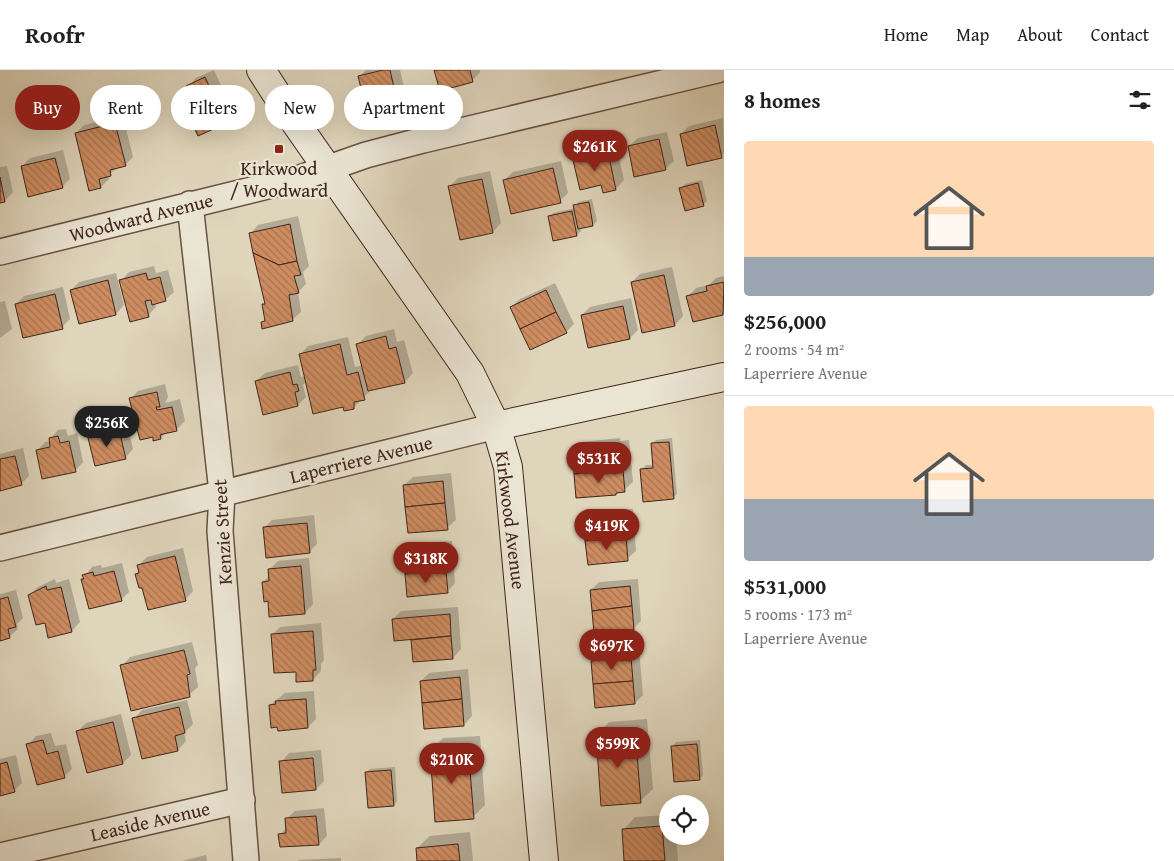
<!DOCTYPE html>
<meta charset="utf-8">
<style>
:root{--surface:#fff;--page:#f2f2f2;--text:#202124;--muted:#757577;--line:#e0e0e0;--accent:#8f2418}
body{margin:0;font-family:"Gentium Book Plus",serif;background:var(--page);color:var(--text);height:100vh;display:flex;flex-direction:column;font-size:19px;white-space:nowrap}
*{box-sizing:border-box;margin:0}
p{font-size:16px;color:var(--muted)}
.icon{flex:none;width:28px;height:28px;fill:none;stroke:currentColor;stroke-width:2;stroke-linecap:round;stroke-linejoin:round}
.map{position:relative;flex:1;overflow:hidden}
.panel{display:flex;flex-direction:column;background:var(--surface);width:450px}
.panel>*{flex:none}
.banner{position:absolute;left:15px;top:15px;width:475px;height:45px;display:flex;gap:10px}
.controls{position:absolute;left:659px;top:725px;display:grid;gap:10px}
.controls a{display:grid;place-items:center;width:50px;height:50px;border-radius:50%;background:var(--surface);box-shadow:0 5px 20px #0002;font-size:25px}
.price{position:absolute;translate:-50% -42px;padding:0 11px;border-radius:18px;background:var(--accent);color:#fff;font-size:16px;line-height:32px;filter:drop-shadow(0 1px 2px #0008)}
.price::after{content:'';position:absolute;left:50%;top:30px;width:15px;height:11px;margin-left:-8px;background:inherit;clip-path:polygon(0 0,100% 0,50% 100%)}
.price.active{background:#222;color:#fff}
ul{padding:0;list-style:none}
li{display:grid;align-content:center;gap:10px;height:265px;padding:0 20px}
li+li{border-top:1px solid var(--line)}
li span{display:grid;place-items:center;height:155px;border-radius:5px;color:#555}
li>.icon{margin-inline-start:auto}
span .icon{width:90px;height:90px;fill:#fffc;stroke-width:1}
li b{font-size:21px}
h2{display:flex;justify-content:space-between;align-items:center;height:60px;padding:0 20px;font-size:21px}
.pill{padding:0 18px;border-radius:22px;background:var(--surface);box-shadow:0 5px 20px #0002;font-size:18px;line-height:45px}
.pill.active{background:var(--accent);color:#fff}
header{display:flex;align-items:center;gap:30px;box-sizing:border-box;height:70px;padding:0 25px;background:var(--surface);border-bottom:1px solid var(--line)}
header strong{font-size:24px}
nav{display:flex;gap:28px;margin-inline-start:auto;font-size:18px}
main{display:flex;flex:1;min-height:0}
.map>svg:first-child{display:block}
.shadow{fill:#0003}
.building{fill:url(#building-back-hatch);stroke:#40251b}
.lines{fill:none;stroke-linecap:round;stroke-linejoin:round}
.street-casing{stroke:#685143;stroke-width:28}
.secondary-casing{stroke:#40251b;stroke-width:30}
.street{stroke:#eae4d3;stroke-width:25}
.secondary{stroke:#eae4d3;stroke-width:28}
.poi-dot{fill:#8f2418;stroke:#eae4d3;stroke-width:2}
.labels{text-anchor:middle;stroke-width:4.5;stroke-linejoin:round;paint-order:stroke}
.poi-label{font-size:19px;fill:#40251b;stroke:#eae4d3}
.street-label{font-size:19px;fill:#40251b;stroke:#eae4d3}
</style>
<header>
<strong>Roofr</strong>
<nav><a>Home</a><a>Map</a><a>About</a><a>Contact</a></nav>
</header>
<main>
<div class="map">
<svg width="724" height="791" viewBox="0 0 724 791">
<defs>
<pattern id="building-back-hatch" width="6" height="6" patternUnits="userSpaceOnUse" patternTransform="scale(1.25)"><rect width="6" height="6" fill="#ce8d61"/><path d="M-1 5l2 2M0 0l6 6M5-1l2 2" fill="none" stroke="#a9734f"/></pattern>
</defs>
<rect width="100%" height="100%" fill="#dfd5bb"/>
<filter id="stains"><feTurbulence type="fractalNoise" baseFrequency=".004" numOctaves="4"/><feColorMatrix values="0 0 0 0 .2 0 0 0 0 .09 0 0 0 0 .02 0 0 0 .5 -.17"/></filter>
<radialGradient id="worn" r=".72"><stop offset=".6" stop-color="#630" stop-opacity="0"/><stop offset="1" stop-color="#630" stop-opacity=".3"/></radialGradient>
<!-- shadow -->
<g class="shadow">
<path d="M214 0 234 44 226 52 181 27 196 8Z"/>
<path d="M366 0H400L406 27 398 35 360 6Z"/>
<path d="M435 0H480V2L472 11Z"/>
<path d="M123 46 133 87 125 95 119 97 108 105 109 109 101 117 76 63 84 55Z"/>
<path d="M723 48 724 84 688 95 681 64 689 56Z"/>
<path d="M667 62 674 91 665 99 629 76 638 68Z"/>
<path d="M616 74 624 110 616 119 602 113 575 90 583 82Z"/>
<path d="M63 80 70 109 62 117 22 96 30 88Z"/>
<path d="M561 91 568 123 560 131 504 110 513 102Z"/>
<path d="M7 96 13 122 5 131 0 132V97Z"/>
<path d="M490 101 501 153 493 162 460 169 449 117 458 108Z"/>
<path d="M702 110 707 131 703 135 681 118 685 114Z"/>
<path d="M592 129 597 151 593 155 580 157 581 161 577 165 549 147 553 143 575 138 578 132Z"/>
<path d="M298 146 309 196 303 202 306 214 298 222 301 242 292 250 262 253 266 249 263 235 266 232 250 164 258 155Z"/>
<path d="M154 196 156 203 168 200 174 222 165 230 155 233 156 237 148 246 121 211 129 202Z"/>
<path d="M672 197 683 246 675 255 643 262 632 212 640 204Z"/>
<path d="M116 203 124 235 116 244 80 253 71 220 79 212Z"/>
<path d="M724 206V242L722 244 688 226 696 218 709 215 716 208Z"/>
<path d="M555 213 574 254 566 262 511 237 520 229Z"/>
<path d="M63 217 70 249 62 257 16 234 24 226Z"/>
<path d="M631 228 638 260 630 268 582 245 590 237Z"/>
<path d="M5 231 12 259 0 268V232Z"/>
<path d="M394 259 397 272 404 270 413 303 405 312 372 319 353 338 344 336 306 312 303 315 306 327 298 335 256 311 265 303 298 295 301 307 305 306 300 285 308 276 348 267 355 297 363 295 358 274 366 266Z"/>
<path d="M165 314 168 327 165 333 180 329 185 351 177 359 167 362 161 368 154 366 130 329 138 321Z"/>
<path d="M127 353 133 379 125 388 90 368 98 360Z"/>
<path d="M66 359 68 366 77 363 83 392 75 401 37 381 45 372 51 371 50 369 58 360Z"/>
<path d="M620 368V371L629 370 633 412 624 420 616 424 574 380 582 372Z"/>
<path d="M672 368 677 424 673 428 642 399 646 395H654L652 374 656 370Z"/>
<path d="M23 378 29 406 21 414 0 419V384Z"/>
<path d="M451 403 456 450 447 458 404 415 413 407Z"/>
<path d="M633 439 636 481 627 489 585 451 593 443Z"/>
<path d="M314 445 317 474 309 482 264 458 272 450Z"/>
<path d="M452 471 455 513 447 522 405 483 413 474Z"/>
<path d="M183 478 193 521 185 530 143 516 136 504 139 501 138 496 147 487Z"/>
<path d="M309 488 313 534 305 543 270 545 269 530 263 512 270 505V499L278 491Z"/>
<path d="M122 493 129 522 121 530 82 509 92 497 101 495 102 498Z"/>
<path d="M55 509 56 513 69 509 80 552 72 561 49 566 45 551 30 525 38 517Z"/>
<path d="M638 509 641 551 633 559 591 520 599 512Z"/>
<path d="M16 520 23 548 17 554 18 559 9 567 0 569V524Z"/>
<path d="M458 537 461 579 453 588 414 591 412 568 393 549 401 541Z"/>
<path d="M321 553 324 590 321 594V601L313 610 297 600 272 565 280 557Z"/>
<path d="M192 572 198 595 195 598 198 617 189 625 122 596 130 587Z"/>
<path d="M639 579 643 625 635 633 592 591 600 583Z"/>
<path d="M468 599 472 646 464 655 421 611 429 603Z"/>
<path d="M314 621 316 649 308 657 270 635 285 623Z"/>
<path d="M187 630 193 654 184 663 186 671 178 680 143 688 134 649 142 640Z"/>
<path d="M121 644 131 685 123 693 78 661 86 653Z"/>
<path d="M647 649 653 719 640 731 597 664 609 652Z"/>
<path d="M51 663 55 676 66 674 72 699 64 707 28 675 36 666Z"/>
<path d="M480 666 485 735 473 747 431 681 443 668Z"/>
<path d="M700 670 703 705 699 709 673 676 676 672Z"/>
<path d="M321 680 324 711 316 719 281 692 289 683Z"/>
<path d="M16 685 22 713 14 721 0 725V689Z"/>
<path d="M395 697 397 731 394 735 366 703 370 699Z"/>
<path d="M324 738 327 766 319 774 280 765 287 757 286 749 295 741Z"/>
<path d="M668 745V766H676L678 791H626L623 760 635 747Z"/>
<path d="M470 762 473 791H418L417 778 430 766Z"/>
<path d="M206 785 207 791H182Z"/>
<path d="M341 788V791H298L299 790Z"/>
</g>
<!-- building -->
<g class="building">
<path d="M383 0H390L398 36 367 43 358 6Z"/>
<path d="M434 0H470L473 12 440 21Z"/>
<path d="M205 7 216 32 189 47 180 27 190 22 186 16Z"/>
<path d="M216 32 227 53 198 66 189 47Z"/>
<path d="M115 53 126 96 110 100 111 106 99 109 101 118 89 121 75 63Z"/>
<path d="M715 55 722 88 687 96 680 64Z"/>
<path d="M659 69 666 100 634 107 628 76Z"/>
<path d="M608 82 616 120 603 123 601 115 580 120 573 90Z"/>
<path d="M55 88 63 118 28 127 21 96Z"/>
<path d="M553 98 561 133 511 144 503 110Z"/>
<path d="M0 107 5 132 0 133Z"/>
<path d="M482 109 493 163 460 170 448 116Z"/>
<path d="M698 113 704 136 685 141 679 118Z"/>
<path d="M589 132 593 156 578 159 573 135Z"/>
<path d="M572 141 577 166 553 171 548 146Z"/>
<path d="M290 154 297 191 279 195 253 183 249 163Z"/>
<path d="M253 183 279 195 297 191 301 205 294 206 299 223 289 225 293 251 262 259 261 252 265 251 262 234H265Z"/>
<path d="M146 203 148 210 160 207 166 231 152 235 151 230 145 231 149 247 130 252 119 210Z"/>
<path d="M664 205 675 256 642 263 631 212Z"/>
<path d="M108 210 116 245 79 254 70 220Z"/>
<path d="M724 212 723 245 693 252 686 226 707 221 706 216Z"/>
<path d="M546 220 556 242 520 259 510 237Z"/>
<path d="M55 224 63 259 23 268 15 234Z"/>
<path d="M623 236 630 269 588 278 581 245Z"/>
<path d="M556 242 567 263 530 280 520 259Z"/>
<path d="M386 266 389 279 396 277 405 313 368 321 356 274Z"/>
<path d="M340 274 347 305 358 302 365 330 354 332V339L344 341 343 337 313 344 299 284Z"/>
<path d="M290 302 293 315 297 314 299 321 295 322 298 336 263 345 255 311Z"/>
<path d="M157 322 160 337H156L157 340 172 337 177 361 163 364 160 365 161 369 153 371V367L140 370 129 328Z"/>
<path d="M119 360 126 389 95 396 88 368Z"/>
<path d="M58 366 60 373 69 371 76 402 42 409 36 380 50 377 49 368Z"/>
<path d="M669 372 674 429 643 432 640 399 653 398 651 373Z"/>
<path d="M613 376V378H621L623 400 574 404 572 380Z"/>
<path d="M15 386 22 415 0 421V389Z"/>
<path d="M623 400 625 422 616 423V425L576 428 574 404Z"/>
<path d="M443 411 445 433 405 437 403 415Z"/>
<path d="M445 433 448 460 408 463 405 437Z"/>
<path d="M625 447 626 466 585 471 584 451Z"/>
<path d="M307 453 310 483 266 488 263 457Z"/>
<path d="M626 466 628 491 588 495 585 471Z"/>
<path d="M444 479 446 501 405 504 403 482Z"/>
<path d="M175 486 186 531 148 540 142 518H139L135 504 139 503 137 495Z"/>
<path d="M301 496 305 544 269 547 268 531 264 532 262 512 269 511 268 499Z"/>
<path d="M114 501 122 531 89 539 81 509H84L82 505 93 502 94 506Z"/>
<path d="M446 501 448 523 407 527 405 504Z"/>
<path d="M46 516 47 520 61 517 72 562 48 568 45 553 36 555 28 525Z"/>
<path d="M630 516 632 536 592 541 590 520Z"/>
<path d="M8 527 16 557 8 559 10 568 0 571V529Z"/>
<path d="M632 536 634 560 594 564 592 541Z"/>
<path d="M450 544 451 566 394 571 392 549Z"/>
<path d="M313 561 316 600H313V611L296 612V602L274 603 271 564Z"/>
<path d="M451 566 453 589 413 592 411 570Z"/>
<path d="M184 580 190 604 187 605 190 627 131 641 120 595Z"/>
<path d="M631 587 633 611 593 614 591 591Z"/>
<path d="M460 607 462 629 422 633 420 611Z"/>
<path d="M633 611 635 634 595 638 593 614Z"/>
<path d="M306 629 308 658 278 661 277 657 271 658 269 635 276 634 275 631Z"/>
<path d="M462 629 464 656 424 659 422 633Z"/>
<path d="M179 637 185 663 175 666 178 681 142 689 132 648Z"/>
<path d="M113 652 123 694 87 703 76 661Z"/>
<path d="M635 661 641 733 601 736 596 664Z"/>
<path d="M43 670 47 684 58 681 65 708 37 715 26 674Z"/>
<path d="M697 674 700 710 674 712 671 676Z"/>
<path d="M468 677 474 749 435 752 430 680Z"/>
<path d="M313 688 316 720 282 723 279 691Z"/>
<path d="M7 692 15 722 0 726V694Z"/>
<path d="M391 700 394 736 368 738 365 702Z"/>
<path d="M316 746 319 775 280 777 278 764 286 763 285 748Z"/>
<path d="M662 756 665 791H624L622 759Z"/>
<path d="M458 774 460 791H417L416 778Z"/>
</g>
<g class="lines">
<!-- street casing -->
<g class="street-casing">
<g id="street">
<path d="M190 134 222 422 220 461 246 791"/>
<path d="M0 182 300 108 366 85 423 70 717 0"/>
<path d="M0 478 496 356"/>
<path d="M0 786 242 730"/>
</g>
</g>
<!-- secondary casing -->
<g class="secondary-casing">
<g id="secondary">
<path d="M261 0 288 42 470 303 496 356 508 397 544 791"/>
<path d="M496 356 724 307"/>
</g>
</g>
<!-- street -->
<use href="#street" class="street"/>
<!-- secondary -->
<use href="#secondary" class="secondary"/>
</g>
<!-- markers -->
<rect class="poi-dot" x="274" y="74" width="10" height="10" rx="2.5"/>
<g class="labels">
<!-- poi labels -->
<g class="poi-label">
<text x="279" y="105">Kirkwood<tspan x="279" dy="22">/ Woodward</tspan></text>
</g>
<!-- street labels -->
<g class="street-label">
<text transform="translate(141 147) rotate(-14)" y="7">Woodward Avenue</text>
<text transform="translate(361 389) rotate(-14)" y="7">Laperriere Avenue</text>
<text transform="translate(511 450) rotate(83)" y="7">Kirkwood Avenue</text>
<text transform="translate(222 462) rotate(-93)" y="7">Kenzie Street</text>
<text transform="translate(150 751) rotate(-13)" y="7">Leaside Avenue</text>
</g>
</g>
<rect width="100%" height="100%" filter="url(#stains)"/>
<rect width="100%" height="100%" fill="url(#worn)"/>
</svg>
<div class="controls">
<a><svg class="icon" aria-label="locate" viewBox="0 0 24 24"><circle cx="12" cy="12" r="6"/><path d="M12 2v4M12 18v4M2 12h4M18 12h4"/></svg></a>
</div>
<b class="price" style="left:595px;top:102px">$261K</b>
<b class="price active" style="left:107px;top:378px">$256K</b>
<b class="price" style="left:599px;top:414px">$531K</b>
<b class="price" style="left:607px;top:481px">$419K</b>
<b class="price" style="left:426px;top:514px">$318K</b>
<b class="price" style="left:612px;top:601px">$697K</b>
<b class="price" style="left:618px;top:699px">$599K</b>
<b class="price" style="left:452px;top:715px">$210K</b>
<div class="banner">
<a class="pill active">Buy</a>
<a class="pill">Rent</a>
<a class="pill">Filters</a>
<a class="pill">New</a>
<a class="pill">Apartment</a>
</div>
</div>
<section class="panel">
<h2>8 homes<svg class="icon" aria-label="filters" viewBox="0 0 24 24"><path d="M4 7h16M4 17h16"/><circle cx="9" cy="7" r="2"/><circle cx="15" cy="17" r="2"/></svg></h2>
<ul>
<li><span style="background:linear-gradient(#ffd9b3 75%,#9aa5b1 0)"><svg class="icon" aria-label="home" viewBox="0 0 24 24"><path d="M3 11l9-7 9 7M6 9v11h12V9"/></svg></span><div><b>$256,000</b><p>2 rooms · 54 m²</p><p>Laperriere Avenue</p></div></li>
<li><span style="background:linear-gradient(#ffd9b3 60%,#9aa5b1 0)"><svg class="icon" aria-label="home" viewBox="0 0 24 24"><path d="M3 11l9-7 9 7M6 9v11h12V9"/></svg></span><div><b>$531,000</b><p>5 rooms · 173 m²</p><p>Laperriere Avenue</p></div></li>
</ul>
</section>
</main>
